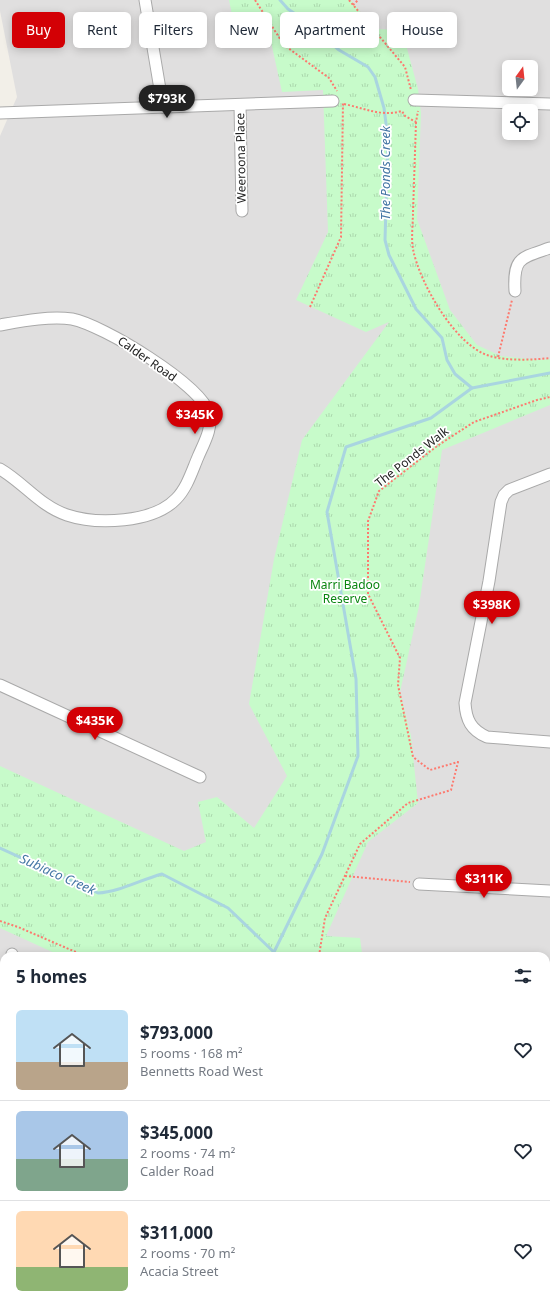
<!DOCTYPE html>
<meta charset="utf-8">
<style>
:root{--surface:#fff;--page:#f6f6f7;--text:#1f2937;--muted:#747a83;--line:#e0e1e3;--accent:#d30005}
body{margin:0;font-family:"Noto Sans",sans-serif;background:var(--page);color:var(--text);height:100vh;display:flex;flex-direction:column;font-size:15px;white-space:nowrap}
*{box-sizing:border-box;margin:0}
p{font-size:13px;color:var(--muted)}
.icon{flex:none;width:22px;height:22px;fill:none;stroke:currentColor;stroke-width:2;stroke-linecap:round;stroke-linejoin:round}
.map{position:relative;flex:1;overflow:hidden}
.sheet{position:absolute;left:0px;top:952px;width:550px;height:356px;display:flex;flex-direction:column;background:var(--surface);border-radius:12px 12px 0 0;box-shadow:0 2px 10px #0003}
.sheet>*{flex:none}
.top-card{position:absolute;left:12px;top:12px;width:526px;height:36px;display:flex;gap:8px}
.needle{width:26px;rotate:15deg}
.tools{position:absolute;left:502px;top:60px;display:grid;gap:8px}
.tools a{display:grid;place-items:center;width:36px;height:36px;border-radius:6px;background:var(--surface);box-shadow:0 2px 10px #0003;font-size:20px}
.price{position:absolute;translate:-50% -34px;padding:0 9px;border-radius:14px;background:var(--accent);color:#fff;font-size:13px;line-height:26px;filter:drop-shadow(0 1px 2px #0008)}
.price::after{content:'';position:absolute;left:50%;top:24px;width:12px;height:9px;margin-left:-6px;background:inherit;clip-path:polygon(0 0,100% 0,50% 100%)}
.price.selected{background:#222;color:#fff}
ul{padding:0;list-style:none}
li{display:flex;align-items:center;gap:12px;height:100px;padding:0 16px}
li+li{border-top:1px solid var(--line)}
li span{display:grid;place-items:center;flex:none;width:112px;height:80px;border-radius:6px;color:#555}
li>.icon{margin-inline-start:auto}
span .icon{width:48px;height:48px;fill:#fffc;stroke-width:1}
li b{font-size:17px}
h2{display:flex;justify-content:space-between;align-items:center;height:48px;padding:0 16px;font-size:17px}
.tag{padding:0 14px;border-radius:6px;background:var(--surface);box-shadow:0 2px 10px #0003;font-size:14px;line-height:36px}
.tag.selected{background:var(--accent);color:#fff}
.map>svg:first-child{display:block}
.residential{fill:#e0dfdf;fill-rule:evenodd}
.park{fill:url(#park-tufts)}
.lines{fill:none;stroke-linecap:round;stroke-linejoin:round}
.stream{stroke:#a9d5e0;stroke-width:3}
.street-casing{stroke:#a9a9a9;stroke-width:13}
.path{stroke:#fd7a6f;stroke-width:2;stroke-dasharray:2 2;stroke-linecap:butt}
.street{stroke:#fff;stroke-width:11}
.labels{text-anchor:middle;stroke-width:3.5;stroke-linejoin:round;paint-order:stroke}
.street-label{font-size:12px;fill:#222;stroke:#fff}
.park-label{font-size:12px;fill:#0a8611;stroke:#fff}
.water-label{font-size:13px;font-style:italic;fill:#4577a5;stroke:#fff}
</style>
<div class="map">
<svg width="550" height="1308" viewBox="0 0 550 1308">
<defs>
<pattern id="park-tufts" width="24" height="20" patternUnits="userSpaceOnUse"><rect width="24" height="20" fill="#c7fbca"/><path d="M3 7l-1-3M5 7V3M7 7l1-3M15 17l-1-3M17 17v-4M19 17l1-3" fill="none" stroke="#abd7ad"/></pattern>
</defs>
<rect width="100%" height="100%" fill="#f2efe8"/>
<!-- residential -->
<path class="residential" d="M0 0H550V1308H0V136L17 97 0 11ZM509 67H531V89H509ZM509 111H531V133H509ZM4 956H546V1304H4Z"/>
<!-- park -->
<g class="park">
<path d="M229 0H351L374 29 402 30 418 89 421 113 417 219 450 310 477 345 501 356 539 360 550 359V405L442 450 419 606 400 692 411 736 418 803 368 842 326 936 360 938 362 953 366 956H61L0 928V766L184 851 206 842 198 802 217 797 254 828 287 776 249 704 274 559 302 440 389 322 366 332 296 300 328 232 323 90 282 92 271 42 235 30Z"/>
<path d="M546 1101 550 1102V1260L546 1258Z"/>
</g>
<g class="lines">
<!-- stream -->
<g class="stream">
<path d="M472 388 550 373"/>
<path d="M0 848 98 893C119 892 140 880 162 874L228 908 278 956"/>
<path d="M274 952 322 854 358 756 356 679 327 512 346 447 431 418 472 388 455 374 447 360 442 338 416 309 389 255 385 240 388 139 384 108 375 77 368 67 339 50 307 22 288 9 280 0"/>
<path d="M546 1143 550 1144"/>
</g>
<!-- street casing -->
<g class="street-casing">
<g id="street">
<path d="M145 0 163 107"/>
<path d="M414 100 550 104"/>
<path d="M240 105 242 211"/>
<path d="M0 113 333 101"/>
<path d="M515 291C513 257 521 258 550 248"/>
<path d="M0 325C23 321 49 316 72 319 103 325 200 384 209 413 213 428 204 443 198 457 192 471 187 488 176 499 153 523 97 525 67 515 40 506 24 483 0 469"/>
<path d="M550 474 509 490 504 495 501 502 489 581 465 703C466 720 471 730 487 737L550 742"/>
<path d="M0 685 200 777"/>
<path d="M419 884 550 891"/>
<path d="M12 956V954"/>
<path d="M0 982 4 973"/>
<path d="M546 1025 550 1026"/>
<path d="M0 1100 4 1101"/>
<path d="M0 1289 4 1291"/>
<path d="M29 1304 37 1308"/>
<path d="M444 1304 452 1308"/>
<path d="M98 1308 100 1304"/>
<path d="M270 1308 272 1304"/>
</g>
</g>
<!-- path -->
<g class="path">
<path d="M255 0 284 45 329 78 337 91"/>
<path d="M349 0 405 67 411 90"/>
<path d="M353 5 358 0"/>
<path d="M344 104C364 108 381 117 402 111L405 116 416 122 418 111"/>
<path d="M416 122C415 152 414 183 413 213 413 224 411 238 413 249 419 282 456 347 490 356 506 361 533 360 550 358"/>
<path d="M310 307 341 237 343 102"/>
<path d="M498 357 512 300"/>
<path d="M345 876 410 882"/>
<path d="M0 921 18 927 85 956"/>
<path d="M319 956 325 918 360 844 408 803 451 790 458 762 430 770 413 757 398 685 400 658 368 594V521L379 491 437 446 474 422 537 400 550 397"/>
<path d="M0 1116 4 1118"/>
<path d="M546 1203 550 1200"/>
</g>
<!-- street -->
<use href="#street" class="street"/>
</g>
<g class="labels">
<!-- street labels -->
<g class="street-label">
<text transform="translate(241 158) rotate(-91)" y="4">Weeroona Place</text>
<text transform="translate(147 359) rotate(35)" y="4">Calder Road</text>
<text transform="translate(412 457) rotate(-38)" y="4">The Ponds Walk</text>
</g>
<!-- park labels -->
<g class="park-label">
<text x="345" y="589">Marri Badoo<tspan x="345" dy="14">Reserve</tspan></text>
</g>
<!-- water labels -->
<g class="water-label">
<text transform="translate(385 173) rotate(-90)" y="5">The Ponds Creek</text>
<text transform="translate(58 874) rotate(24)" y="5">Subiaco Creek</text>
</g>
</g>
</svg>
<div class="tools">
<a><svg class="needle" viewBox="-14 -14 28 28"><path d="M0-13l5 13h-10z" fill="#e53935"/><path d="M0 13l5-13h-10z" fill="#747a83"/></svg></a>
<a><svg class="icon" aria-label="locate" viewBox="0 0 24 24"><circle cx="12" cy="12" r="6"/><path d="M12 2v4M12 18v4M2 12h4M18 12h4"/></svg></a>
</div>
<b class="price selected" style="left:167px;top:119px">$793K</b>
<b class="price" style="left:195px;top:435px">$345K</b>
<b class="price" style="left:492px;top:625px">$398K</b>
<b class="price" style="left:95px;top:741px">$435K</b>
<b class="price" style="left:484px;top:899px">$311K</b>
<div class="top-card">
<a class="tag selected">Buy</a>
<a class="tag">Rent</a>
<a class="tag">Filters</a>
<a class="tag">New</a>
<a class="tag">Apartment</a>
<a class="tag">House</a>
</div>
<section class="sheet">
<h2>5 homes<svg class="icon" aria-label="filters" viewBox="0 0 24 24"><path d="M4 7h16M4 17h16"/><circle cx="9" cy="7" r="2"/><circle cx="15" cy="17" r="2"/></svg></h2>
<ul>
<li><span style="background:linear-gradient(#bfe0f5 65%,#b9a48a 0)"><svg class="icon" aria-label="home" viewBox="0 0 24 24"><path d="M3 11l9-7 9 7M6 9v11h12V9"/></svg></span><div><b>$793,000</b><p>5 rooms · 168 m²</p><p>Bennetts Road West</p></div><svg class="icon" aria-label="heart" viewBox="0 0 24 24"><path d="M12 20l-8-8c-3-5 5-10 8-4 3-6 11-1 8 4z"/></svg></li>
<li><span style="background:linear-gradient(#a9c7e8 60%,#7fa58c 0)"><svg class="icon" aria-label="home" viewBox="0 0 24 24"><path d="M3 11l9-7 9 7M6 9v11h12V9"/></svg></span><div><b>$345,000</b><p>2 rooms · 74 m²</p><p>Calder Road</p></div><svg class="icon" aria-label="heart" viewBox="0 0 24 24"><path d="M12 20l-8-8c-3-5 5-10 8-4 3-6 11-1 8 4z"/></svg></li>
<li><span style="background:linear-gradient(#ffd9b3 70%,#8fb573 0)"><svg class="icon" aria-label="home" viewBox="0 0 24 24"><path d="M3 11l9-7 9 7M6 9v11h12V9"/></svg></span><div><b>$311,000</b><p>2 rooms · 70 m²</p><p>Acacia Street</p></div><svg class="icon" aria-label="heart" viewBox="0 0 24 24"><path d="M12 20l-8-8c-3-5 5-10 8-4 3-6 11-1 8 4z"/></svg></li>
</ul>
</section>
</div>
